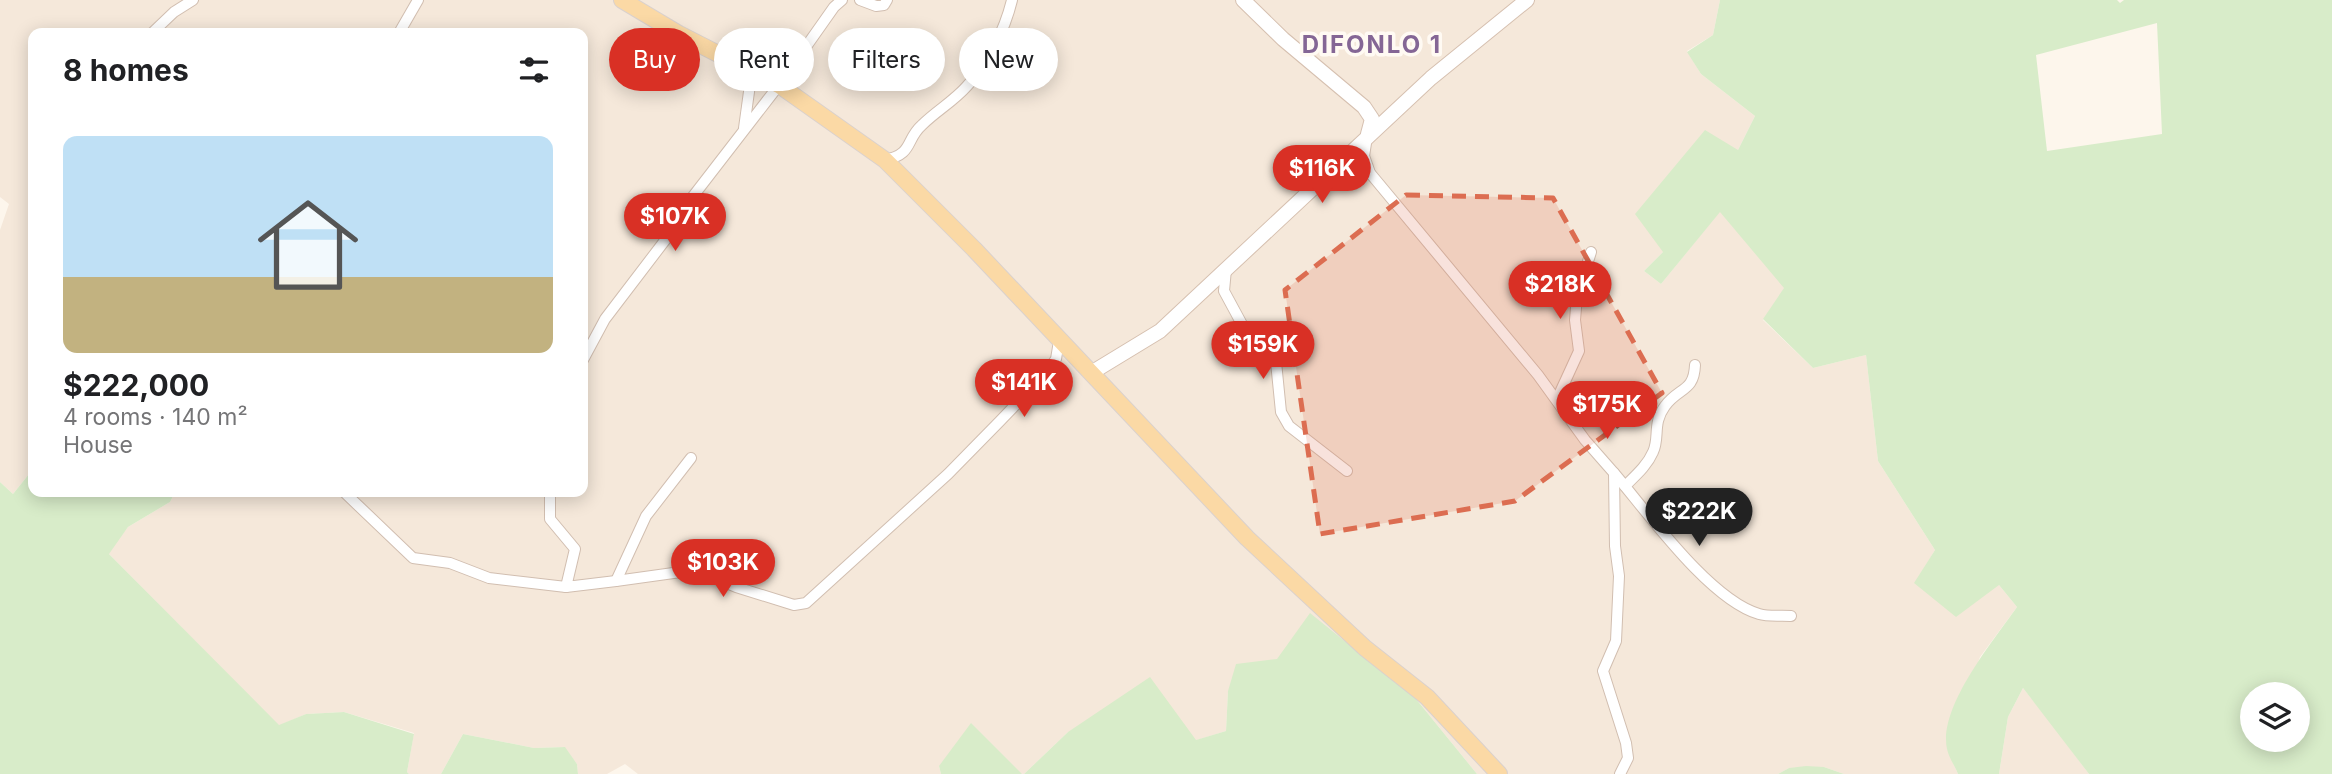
<!DOCTYPE html>
<meta charset="utf-8">
<style>
:root{--surface:#fff;--page:#f2f2f2;--text:#202124;--muted:#757577;--line:#e0e0e0;--accent:#d93025}
body{margin:0;font-family:Inter,sans-serif;background:var(--page);color:var(--text);height:100vh;display:flex;flex-direction:column;font-size:26px;white-space:nowrap}
*{box-sizing:border-box;margin:0}
p{font-size:23px;color:var(--muted)}
.icon{flex:none;width:38px;height:38px;fill:none;stroke:currentColor;stroke-width:2;stroke-linecap:round;stroke-linejoin:round}
.map{position:relative;flex:1;overflow:hidden}
.panel{position:absolute;left:28px;top:28px;width:560px;height:469px;display:flex;flex-direction:column;background:var(--surface);border-radius:14px;box-shadow:0 4px 18px #0003}
.panel>*{flex:none}
.banner{position:absolute;left:609px;top:28px;width:665px;height:63px;display:flex;gap:14px}
.tools{position:absolute;left:2240px;top:682px;display:grid;gap:14px}
.tools a{display:grid;place-items:center;width:70px;height:70px;border-radius:50%;background:var(--surface);box-shadow:0 4px 18px #0003;font-size:35px}
.price{position:absolute;translate:-50% -60px;padding:0 16px;border-radius:24px;background:var(--accent);color:#fff;font-size:23px;line-height:46px;filter:drop-shadow(0 2px 4px #0008)}
.price::after{content:'';position:absolute;left:50%;top:42px;width:21px;height:16px;margin-left:-10px;background:inherit;clip-path:polygon(0 0,100% 0,50% 100%)}
.price.on{background:#222;color:#fff}
ul{padding:0;list-style:none}
li{display:grid;align-content:center;gap:14px;height:371px;padding:0 35px}
li+li{border-top:2px solid var(--line)}
li span{display:grid;place-items:center;height:217px;border-radius:14px;color:#555}
li>.icon{margin-inline-start:auto}
span .icon{width:126px;height:126px;fill:#fffc;stroke-width:1}
li b{font-size:30px}
h2{display:flex;justify-content:space-between;align-items:center;height:84px;padding:0 35px;font-size:30px}
.tag{padding:0 24px;border-radius:32px;background:var(--surface);box-shadow:0 4px 18px #0003;font-size:24px;line-height:63px}
.tag.on{background:var(--accent);color:#fff}
.map>svg:first-child{display:block}
.residential{fill:#f5e8da}
.green{fill:#d8ecc9;fill-rule:evenodd}
.lines{fill:none;stroke-linecap:round;stroke-linejoin:round}
.street-casing{stroke:#d1beb0;stroke-width:12}
.secondary-casing{stroke:#d6c0b0;stroke-width:16}
.primary-casing{stroke:#dad1cd;stroke-width:18}
.street{stroke:#fff;stroke-width:10}
.secondary{stroke:#fff;stroke-width:14}
.primary{stroke:#fbd9a5;stroke-width:16}
.marked{fill:#dc6d51;fill-opacity:0.2;stroke:#dc6d51;stroke-width:5;stroke-dasharray:14 9;stroke-linejoin:round}
.labels{text-anchor:middle;stroke-width:7;stroke-linejoin:round;paint-order:stroke}
.district-label{font-size:24px;font-weight:bold;letter-spacing:2px;fill:#846695;stroke:#fffaf3}
</style>
<div class="map">
<svg width="2332" height="774" viewBox="0 0 2332 774">
<rect width="100%" height="100%" fill="#fdf6ec"/>
<!-- residential -->
<g class="residential">
<path d="M0 0H1720L1713 35 1687 51 1701 74 1755 116 1738 150 1663 252 1644 271 1661 284 1720 211 1785 288 1763 320 1813 368 1866 355 1878 461 1935 550 1915 583 1999 585 2017 607 1980 657 1947 748 1958 774H1844L1824 767 1789 768 1778 774H1477L1416 699 1277 659 1228 691 1226 731 1197 740 1068 732 1024 774 939 766 941 774H638L625 764 607 774H578L577 764 564 747 534 748 463 734 441 774H409L407 772 414 733 344 712 306 714 279 726 108 553 128 527 170 502 175 492H583V33H33V469L13 494 0 482V230L9 204 0 197Z"/>
<path d="M2023 688 2048 719 2089 774H1999L2008 717Z"/>
</g>
<!-- green -->
<g class="green">
<path d="M1720 0H2117L2120 3 2124 0H2332V774H2089L2023 688 2008 717 1999 774H1958C1955 766 1949 758 1947 749 1938 707 1994 640 2017 607L1999 585 1956 617 1914 583 1935 550 1878 461 1866 355 1813 368 1763 319 1784 288 1720 212 1661 284 1644 271 1663 252 1635 214 1705 130 1738 150 1755 116 1701 74 1687 52 1713 35ZM2157 23 2162 134 2047 151 2036 55ZM2252 695H2298V740H2252Z"/>
<path d="M33 469V492H175L170 502 128 527 109 554 279 725 306 714 344 712 414 734 407 772 409 774H0V482L13 494Z"/>
<path d="M1310 613 1416 699 1477 774H1024L1068 732 1150 677 1196 740 1226 731 1228 691 1236 664 1277 659Z"/>
<path d="M971 723 1022 774H941L939 766Z"/>
<path d="M463 734 534 748 565 747 577 764 578 774H441Z"/>
<path d="M1806 766 1824 767 1844 774H1778L1789 768Z"/>
</g>
<g class="lines">
<!-- street casing -->
<g class="street-casing">
<g id="street">
<path d="M860 0 876 6 884 5 887 0"/>
<path d="M152 33 174 12 193 0"/>
<path d="M399 33 418 0"/>
<path d="M744 128 752 70"/>
<path d="M1367 137 1364 156 1370 173 1538 375 1585 440 1614 473 1615 546 1619 576 1616 641 1603 671 1626 743 1628 758 1620 774"/>
<path d="M885 160C914 154 905 140 922 125 936 111 954 101 967 86 988 64 1005 29 1012 0"/>
<path d="M1337 168 1353 166 1370 173"/>
<path d="M1226 269 1224 291 1244 328 1263 342 1276 362 1281 412 1289 426 1347 471"/>
<path d="M583 360 605 319 666 239 677 217 779 85 834 7 842 0"/>
<path d="M1557 399 1579 351 1575 320 1577 296 1591 252"/>
<path d="M691 458 646 516 616 581 695 570 736 587 794 605 806 603 948 474 1000 421 1046 373 1056 359 1059 341"/>
<path d="M1614 473C1648 513 1710 600 1759 614 1769 617 1781 615 1791 616"/>
<path d="M1625 486C1635 476 1647 466 1653 452 1660 437 1652 424 1665 406 1679 387 1694 392 1695 365"/>
<path d="M344 492 413 558 450 563 489 578 566 587"/>
<path d="M550 492V519L575 549 566 587 616 581"/>
</g>
</g>
<!-- secondary casing -->
<g class="secondary-casing">
<g id="secondary">
<path d="M1243 0 1283 39 1364 107 1372 119 1368 134"/>
<path d="M1091 373 1160 331 1431 78 1527 0"/>
</g>
</g>
<!-- primary casing -->
<g class="primary-casing">
<path id="primary" d="M622 0 679 34 779 85 885 160 974 249 1247 538 1365 648 1427 697 1499 774"/>
</g>
<!-- street -->
<use href="#street" class="street"/>
<!-- secondary -->
<use href="#secondary" class="secondary"/>
<!-- primary -->
<use href="#primary" class="primary"/>
</g>
<!-- marked area -->
<path class="marked" d="M1406 195 1553 198 1662 393 1515 501 1320 534 1285 290Z"/>
<g class="labels">
<!-- district labels -->
<g class="district-label">
<text x="1372" y="53">DIFONLO 1</text>
</g>
</g>
</svg>
<div class="tools">
<a><svg class="icon" aria-label="layers" viewBox="0 0 24 24"><path d="M12 4l9 5-9 5-9-5zM3 14l9 5 9-5"/></svg></a>
</div>
<b class="price" style="left:1322px;top:205px">$116K</b>
<b class="price" style="left:675px;top:253px">$107K</b>
<b class="price" style="left:1560px;top:321px">$218K</b>
<b class="price" style="left:1263px;top:381px">$159K</b>
<b class="price" style="left:1024px;top:419px">$141K</b>
<b class="price" style="left:1607px;top:441px">$175K</b>
<b class="price on" style="left:1699px;top:548px">$222K</b>
<b class="price" style="left:723px;top:599px">$103K</b>
<div class="banner">
<a class="tag on">Buy</a>
<a class="tag">Rent</a>
<a class="tag">Filters</a>
<a class="tag">New</a>
</div>
<section class="panel">
<h2>8 homes<svg class="icon" aria-label="filters" viewBox="0 0 24 24"><path d="M4 7h16M4 17h16"/><circle cx="9" cy="7" r="2"/><circle cx="15" cy="17" r="2"/></svg></h2>
<ul>
<li><span style="background:linear-gradient(#bfe0f5 65%,#c2b280 0)"><svg class="icon" aria-label="home" viewBox="0 0 24 24"><path d="M3 11l9-7 9 7M6 9v11h12V9"/></svg></span><div><b>$222,000</b><p>4 rooms · 140 m²</p><p>House</p></div></li>
</ul>
</section>
</div>
